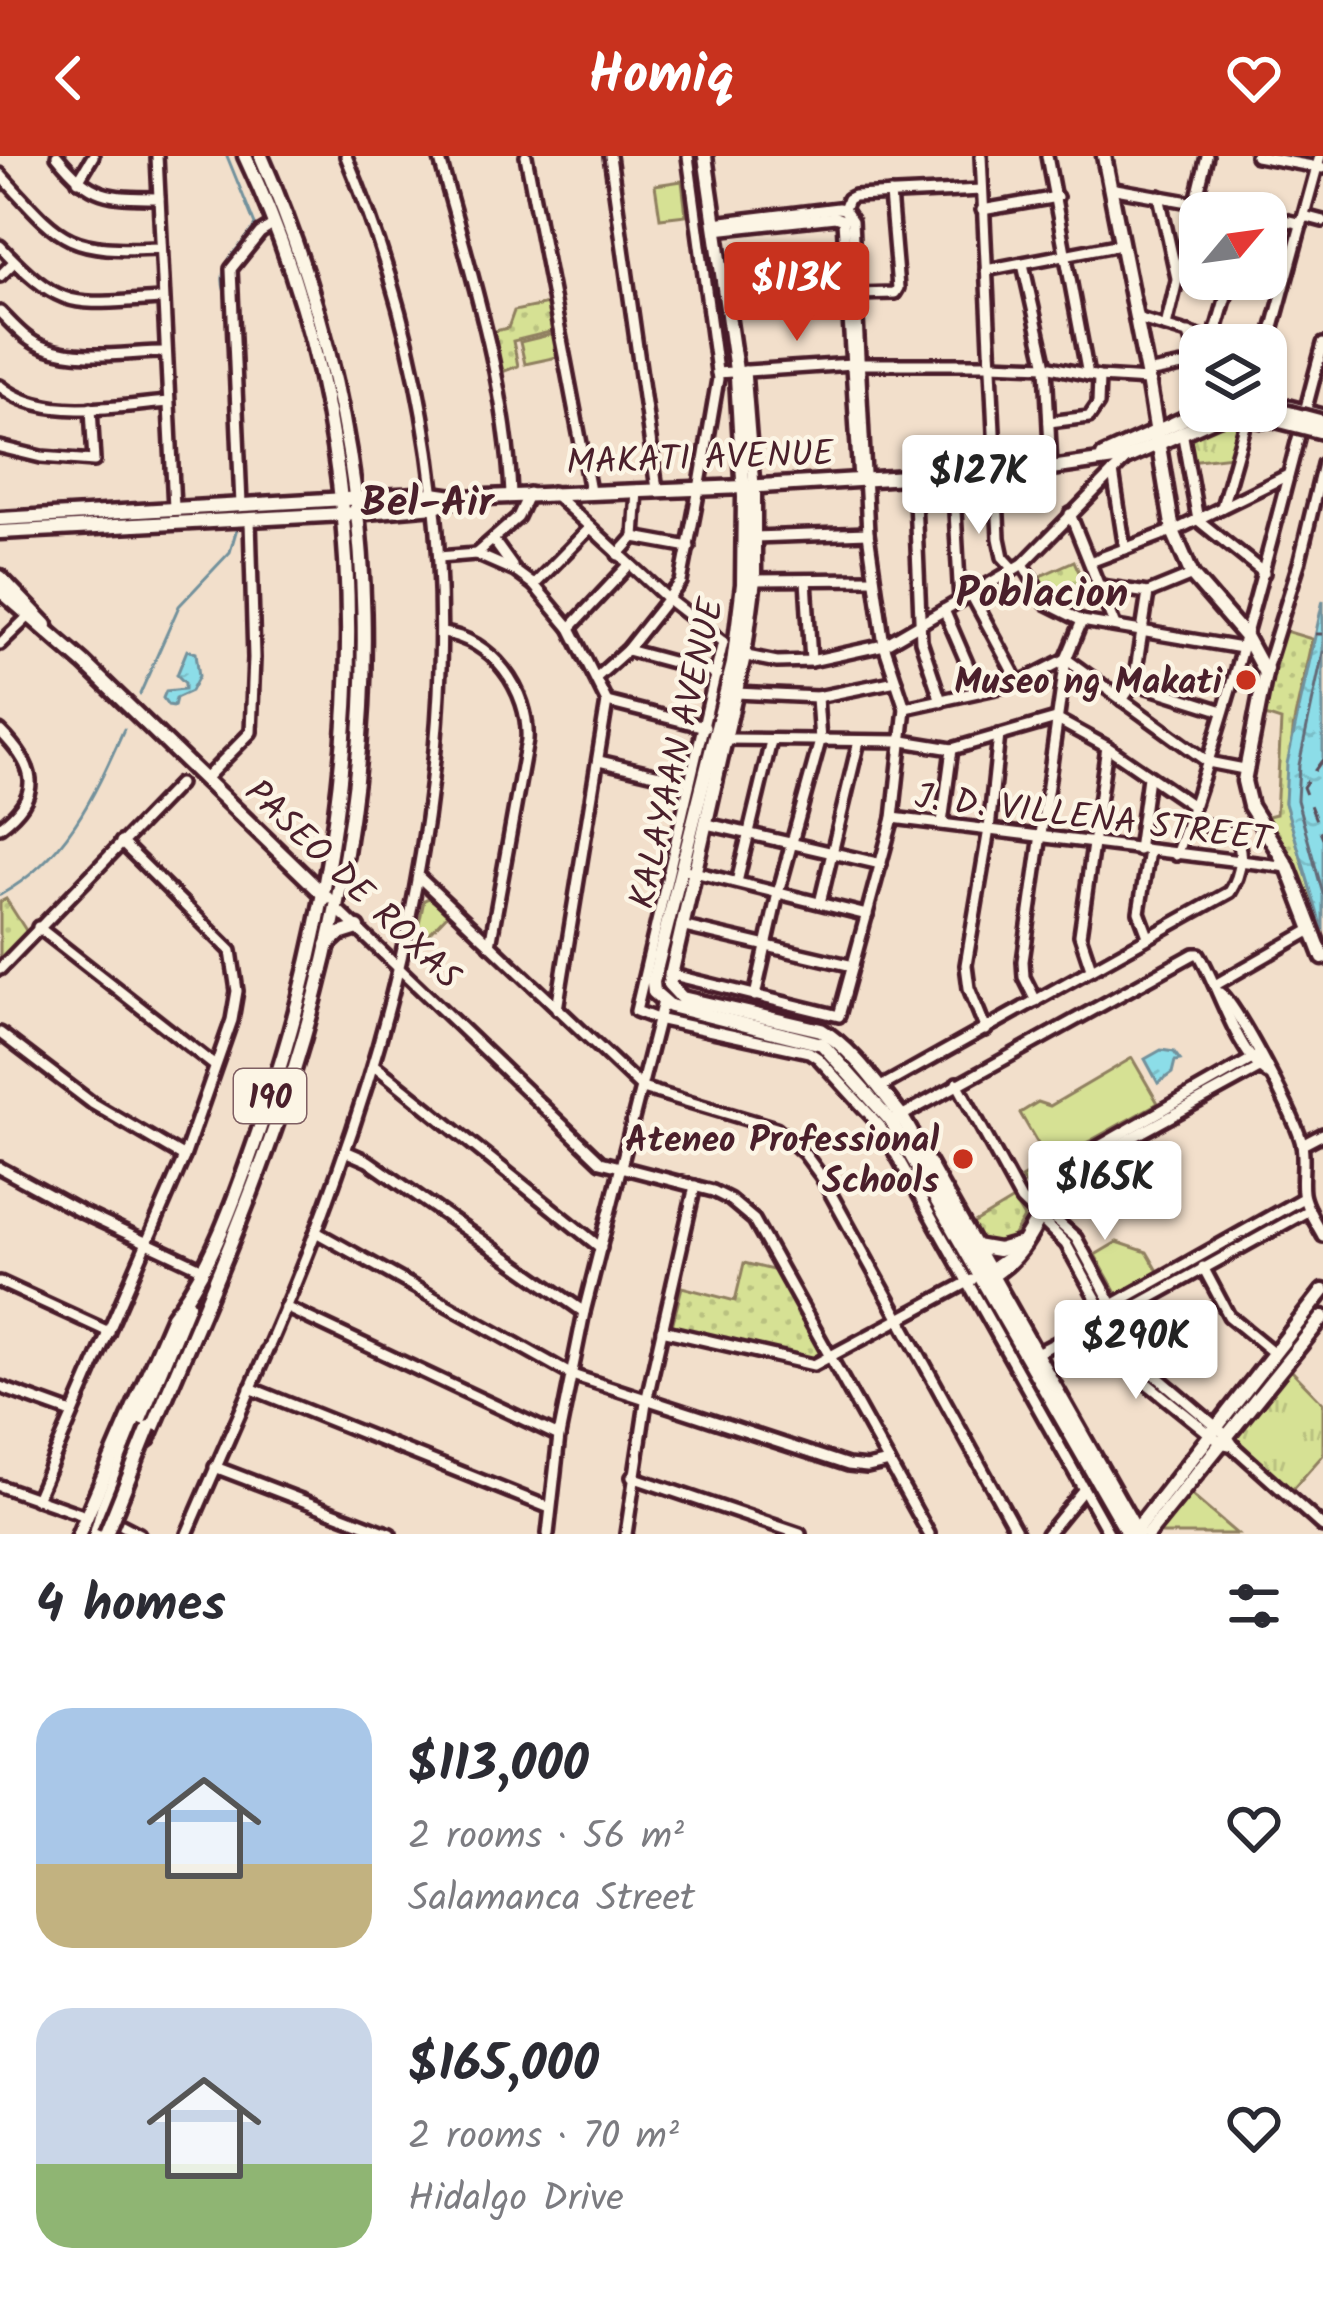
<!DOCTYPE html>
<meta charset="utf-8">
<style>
:root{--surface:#fff;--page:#f2f2f3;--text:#2b2b33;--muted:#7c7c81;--accent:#c8321e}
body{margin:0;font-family:Kalam,sans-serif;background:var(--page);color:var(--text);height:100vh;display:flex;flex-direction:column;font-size:45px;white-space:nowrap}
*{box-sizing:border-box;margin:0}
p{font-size:39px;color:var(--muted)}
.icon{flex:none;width:66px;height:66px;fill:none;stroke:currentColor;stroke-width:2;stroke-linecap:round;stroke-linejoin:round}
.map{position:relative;height:1378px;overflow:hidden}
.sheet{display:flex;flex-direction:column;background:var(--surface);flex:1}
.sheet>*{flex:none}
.needle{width:78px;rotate:61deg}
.tools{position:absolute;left:1179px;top:36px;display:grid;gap:24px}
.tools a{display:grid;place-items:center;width:108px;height:108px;border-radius:24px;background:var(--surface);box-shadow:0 3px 9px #0004;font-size:60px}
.price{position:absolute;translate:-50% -102px;padding:0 27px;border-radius:12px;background:#fff;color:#222;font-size:39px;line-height:78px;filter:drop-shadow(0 3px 6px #0008)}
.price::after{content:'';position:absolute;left:50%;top:72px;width:36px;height:27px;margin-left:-18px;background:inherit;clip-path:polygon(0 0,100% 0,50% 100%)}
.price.on{background:var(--accent);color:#fff}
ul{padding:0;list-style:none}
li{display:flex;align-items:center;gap:36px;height:300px;padding:0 36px}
li span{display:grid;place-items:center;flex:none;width:336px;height:240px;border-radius:36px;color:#555}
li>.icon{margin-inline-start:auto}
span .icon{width:144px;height:144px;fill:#fffc;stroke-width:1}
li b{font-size:51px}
h2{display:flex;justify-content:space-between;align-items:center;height:144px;padding:0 36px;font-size:51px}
header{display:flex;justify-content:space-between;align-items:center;height:156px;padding:0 36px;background:var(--accent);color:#fff;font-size:54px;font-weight:800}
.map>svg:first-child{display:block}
.grass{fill:url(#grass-tufts);stroke:#908060;stroke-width:3}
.park{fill:url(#park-dots);stroke:#908060;stroke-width:3}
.garden{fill:#d6e194;stroke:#908060;stroke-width:3}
.water{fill:url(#water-ripples);stroke:#72919c;stroke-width:3}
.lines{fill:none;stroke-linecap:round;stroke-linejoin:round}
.shore{stroke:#646b77;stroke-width:3}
.stream{stroke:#72919c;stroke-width:3}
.ferry{stroke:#5a4e5a;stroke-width:3;stroke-dasharray:15 12;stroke-linecap:butt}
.minor-casing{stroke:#4a1f2b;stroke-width:18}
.major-casing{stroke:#4a1f2b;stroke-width:21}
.minor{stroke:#fcf5e5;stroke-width:9}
.major{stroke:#fcf5e5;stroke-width:12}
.major-bridge-casing{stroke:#4a1f2b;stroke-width:21;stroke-linecap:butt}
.major-bridge{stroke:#fcf5e5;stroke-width:12}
.poi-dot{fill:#c8321e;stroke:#fcf5e5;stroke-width:4.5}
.labels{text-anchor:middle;stroke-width:9;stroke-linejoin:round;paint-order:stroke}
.shield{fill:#fcf5e5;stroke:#7f5f63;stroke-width:3}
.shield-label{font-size:33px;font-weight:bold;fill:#4a1f2b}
.street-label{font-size:36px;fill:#4a1f2b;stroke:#fcf5e5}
.poi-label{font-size:36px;font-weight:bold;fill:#4a1f2b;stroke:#fcf5e5;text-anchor:end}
.quarter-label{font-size:42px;font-weight:bold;fill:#4a1f2b;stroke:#fcf5e5}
</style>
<header><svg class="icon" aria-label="back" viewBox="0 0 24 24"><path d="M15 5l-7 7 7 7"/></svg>Homiq<svg class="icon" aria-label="heart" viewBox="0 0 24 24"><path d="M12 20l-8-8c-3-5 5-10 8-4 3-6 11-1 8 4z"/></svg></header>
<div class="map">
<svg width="1323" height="1378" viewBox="0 0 1323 1378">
<defs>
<pattern id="grass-tufts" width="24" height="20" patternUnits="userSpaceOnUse" patternTransform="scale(3)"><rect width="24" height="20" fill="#d6e194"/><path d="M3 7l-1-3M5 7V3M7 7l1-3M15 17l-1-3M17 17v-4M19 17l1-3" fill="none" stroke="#b9c180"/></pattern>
<pattern id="park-dots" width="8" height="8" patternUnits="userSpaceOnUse" patternTransform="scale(3)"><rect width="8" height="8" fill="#d6e194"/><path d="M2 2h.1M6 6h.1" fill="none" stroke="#b9c180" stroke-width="1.8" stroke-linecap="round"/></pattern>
<pattern id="water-ripples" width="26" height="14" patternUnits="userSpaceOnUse" patternTransform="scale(3)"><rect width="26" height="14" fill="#8cdde8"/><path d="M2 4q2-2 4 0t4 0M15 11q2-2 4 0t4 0" fill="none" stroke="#7abdc7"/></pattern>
</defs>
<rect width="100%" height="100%" fill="#f2dfcb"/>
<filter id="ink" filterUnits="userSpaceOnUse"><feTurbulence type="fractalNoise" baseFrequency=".00833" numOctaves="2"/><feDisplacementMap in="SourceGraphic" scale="24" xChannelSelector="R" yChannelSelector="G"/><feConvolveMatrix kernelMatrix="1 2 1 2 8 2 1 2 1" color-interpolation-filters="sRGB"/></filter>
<g filter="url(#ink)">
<!-- grass -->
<g class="grass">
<path d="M682 25 686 59 660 62 655 29Z"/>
<path d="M1242 265 1232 300 1189 305 1184 275 1219 266Z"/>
<path d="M429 742 449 757 427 780 417 778 424 744Z"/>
<path d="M1290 1213 1323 1247V1299L1292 1334 1232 1285Z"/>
</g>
<!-- park -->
<g class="park">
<path d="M548 148 554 175 513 185 518 210 502 216 490 176 508 172 514 155Z"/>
<path d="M1074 405 1086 432 1055 447 1047 442 1034 423Z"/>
<path d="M1282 474 1312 483 1294 566 1285 646 1323 776V792L1294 710 1264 661 1276 658 1281 565 1259 558Z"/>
<path d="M6 743 27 776 0 807V746Z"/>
<path d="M1013 1044 1024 1062 1008 1089 989 1097 973 1068Z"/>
<path d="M744 1107 781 1116 825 1196 808 1204 672 1170 682 1131 735 1145Z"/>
</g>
<!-- garden -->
<g class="garden">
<path d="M557 177 562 200 525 208 520 186Z"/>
<path d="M1132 902 1158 947 1059 1002 1035 1041 1021 1022 1040 1011 1030 993 1038 988 1020 957 1038 946 1050 950Z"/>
<path d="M1103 1031 1121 1062 1103 1073 1085 1041Z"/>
<path d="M1117 1086 1147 1096 1158 1115 1117 1138 1095 1099Z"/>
<path d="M1189 1337 1237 1378H1158Z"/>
</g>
<!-- water -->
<g class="water">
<path d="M1323 444V776L1285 647 1287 608Z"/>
<path d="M187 494 196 497 199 520 191 535 176 542 174 550 168 549 163 542 166 535 185 533V527L177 519Z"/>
<path d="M1161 894 1174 896 1180 904 1175 905 1172 917 1158 927 1145 903Z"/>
</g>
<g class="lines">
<!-- shore -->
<path class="shore" d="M1323 496 1299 609 1297 644 1323 738"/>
<!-- stream -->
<g class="stream">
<path d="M227 0 255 69C241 95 215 104 225 137L236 342"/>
<path d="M140 538 179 450 230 396 237 372"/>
<path d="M0 739C67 702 94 640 124 573"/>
</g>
<!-- ferry -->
<g class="ferry">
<path d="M1315 478H1323"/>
<path d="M1323 603 1303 631 1323 682"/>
</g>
<!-- minor casing -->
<g class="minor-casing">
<g id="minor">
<path d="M57 0C91 42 107 42 159 42"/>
<path d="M157 0 174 352"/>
<path d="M439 0C469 111 506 223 511 338"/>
<path d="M526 0 590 335"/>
<path d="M610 0 657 333"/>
<path d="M981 0 999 382 1003 401 1014 413"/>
<path d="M1047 0 1088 219"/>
<path d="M1256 0 1323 12"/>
<path d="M0 18C62 86 65 96 160 92"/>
<path d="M78 25 93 0"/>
<path d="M1110 32 1251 57"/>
<path d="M1159 40 1177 122"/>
<path d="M844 53 848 43 854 40 982 34"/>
<path d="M982 54 1057 41"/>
<path d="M1266 60 1302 68"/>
<path d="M1304 60 1323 65"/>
<path d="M715 74 835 61 843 64 859 324"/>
<path d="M0 90C65 159 75 147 163 143"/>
<path d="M1023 108 1046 210 1051 312"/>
<path d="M986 114 1121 88"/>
<path d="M0 120 14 106"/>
<path d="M856 138 895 137 898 132 890 38"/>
<path d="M0 156C14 170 27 186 46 192 82 205 129 196 165 196"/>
<path d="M1137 162 1227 189"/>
<path d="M1166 170 1207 0"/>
<path d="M1213 185 1231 123"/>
<path d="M1266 197 1320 0"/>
<path d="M745 215 754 330"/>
<path d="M717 217 852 208H991L1046 210 1099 221 1148 224"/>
<path d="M1147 217 1197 207 1189 177"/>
<path d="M0 230C44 266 116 250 168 246"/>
<path d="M1266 244 1323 259"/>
<path d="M1049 266 1089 261 1098 248 1099 221"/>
<path d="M1182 275 1198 364 1264 417"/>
<path d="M0 291 41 301 94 305 91 252"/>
<path d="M1113 316 1125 393"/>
<path d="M953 319 960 445"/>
<path d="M914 321 921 485 941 545"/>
<path d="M552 336 669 444 723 486"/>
<path d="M241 349 231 113 260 77 274 68"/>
<path d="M1222 351 1247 263 1263 266"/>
<path d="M1070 358 1115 470"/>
<path d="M634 381 689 391"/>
<path d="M754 381 868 377"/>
<path d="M494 385 512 410"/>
<path d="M476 398 518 361 529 337"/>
<path d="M618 399 634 381 637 334"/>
<path d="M439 401 476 398 515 415 534 429 570 472 607 546 557 853"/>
<path d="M1090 406 1180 372 1288 319"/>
<path d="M1023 408 1046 447 1082 465 1241 492"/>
<path d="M754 424 874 423"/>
<path d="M806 424 811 505"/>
<path d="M534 429 589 373"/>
<path d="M1101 430 1148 437 1192 419"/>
<path d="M971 438 1019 527"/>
<path d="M944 454 979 535"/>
<path d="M570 472 629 409"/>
<path d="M442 477C491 482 530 535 527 584L490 789"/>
<path d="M723 486 636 855 657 863 809 896 818 902 880 970 1109 1378"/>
<path d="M0 488 31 458"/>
<path d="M627 494 717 518"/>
<path d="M742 499 777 506 811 505 884 489 1023 408 1128 301"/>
<path d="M1066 503 1208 606 1244 613"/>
<path d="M1268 507 1300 404 1323 308"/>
<path d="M597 521 627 494 681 426 701 322 718 223 688 0"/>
<path d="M1134 527 1223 555"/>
<path d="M736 537 817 541 896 525"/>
<path d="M1122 544 1134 527 1148 437"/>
<path d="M607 546 705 571"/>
<path d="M905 552 1019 527 1066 503"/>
<path d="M0 575C36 611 44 638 0 671"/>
<path d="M726 583 903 585 952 593 1056 563 1107 591 1193 650"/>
<path d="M599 605 689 626"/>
<path d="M204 624 251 576 254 502 250 364"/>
<path d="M893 662 1288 711"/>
<path d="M942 667 952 593"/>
<path d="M707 668 881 708"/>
<path d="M1138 694 1148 621"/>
<path d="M1176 699C1237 532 1277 359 1323 188"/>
<path d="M682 713 867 759"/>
<path d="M420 722 642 932 776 972 804 997 821 1020 1018 1378"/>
<path d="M737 726 771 585"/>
<path d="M820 747 859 585"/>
<path d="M336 752 601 1006 713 1035 729 1043 754 1064 929 1378"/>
<path d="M681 770 853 810"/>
<path d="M38 771 215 910"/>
<path d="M1148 780 1139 756 1149 695"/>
<path d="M1091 812 1080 779 1107 591"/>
<path d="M0 813 179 628"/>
<path d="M669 818 839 860 893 662 905 552 884 489 868 377 852 65 844 53 838 52 714 67"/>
<path d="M1217 828 1311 774"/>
<path d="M1221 837C1238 852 1299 967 1302 989 1305 1005 1301 1021 1303 1037 1305 1051 1316 1067 1323 1080"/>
<path d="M755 840 778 737 820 585 817 541"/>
<path d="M1036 845 1024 821 1023 805 1066 503 1082 465"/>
<path d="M986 874 969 832 966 809 989 673 999 579"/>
<path d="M0 877 92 947 184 1001"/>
<path d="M374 909 601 1092"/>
<path d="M957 927 1021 1044 1066 1088 1139 1221 1221 1287 1234 1290"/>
<path d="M879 932 1230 736C1241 718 1245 696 1234 677L1188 664"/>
<path d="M896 963 1194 798H1199C1218 830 1238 899 1268 918"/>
<path d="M1302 989 1323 978"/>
<path d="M345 995 368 1005 584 1156"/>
<path d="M0 1012 79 1055 203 1113"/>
<path d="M1034 1050H1040L1076 1082 1147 1212 1227 1280 1235 1292 1323 1371"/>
<path d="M316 1076 572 1219 848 1309 867 1311 889 1306"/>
<path d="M1203 1111 1229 1160 1274 1197"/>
<path d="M986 1116 1016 1095 1070 1007 1259 899"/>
<path d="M991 1122C1036 1096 1039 1050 1073 1014L1263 910"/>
<path d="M0 1126 109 1176"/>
<path d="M285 1151 559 1280"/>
<path d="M1109 1151 1303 1042"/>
<path d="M662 1174 814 1209 972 1124"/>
<path d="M1031 1200 1096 1166 1118 1160 1309 1054"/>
<path d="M0 1231 72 1257"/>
<path d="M250 1232 550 1352"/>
<path d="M215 1311 390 1378"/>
<path d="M632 1321 800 1378"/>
<path d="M0 1330 80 1358"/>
<path d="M36 1343 184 1001 232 864 237 835 231 795 121 686"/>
<path d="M114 1365 139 1378"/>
<path d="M187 1378C238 1259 294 1141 337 1018 458 680 488 338 346 0"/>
<path d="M548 1378 559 1280 584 1156 663 845"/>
<path d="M626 1378 646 1246 695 1030"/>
<path d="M1047 1378 1083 1334"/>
</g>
</g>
<!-- major casing -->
<g class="major-casing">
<g id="major">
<path d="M705 0 737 221 744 341 743 428 733 508 653 826 654 836 670 850 822 888 891 965 1128 1378"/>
<path d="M1104 0 1147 217 1173 375 1192 419 1245 480 1265 517"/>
<path d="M1103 300 1201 255"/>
<path d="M754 330V424L744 500 669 828 682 842 821 874C853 893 878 931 901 959L1138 1378"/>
<path d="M0 363 433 338 460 342 744 331 1051 312 1128 301 1220 260"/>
<path d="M0 376 344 358 435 350 459 342"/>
<path d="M0 421 46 469"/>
<path d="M0 434 84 507 327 742"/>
<path d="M1266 512 1244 625 1250 650 1288 711 1323 802"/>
<path d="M327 789 339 778 358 772"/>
<path d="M975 1090 998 1094 1019 1088"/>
<path d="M148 1283C199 1163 253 1044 292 920 391 607 394 304 261 0"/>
<path d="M79 1378 173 1160C216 1107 243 1019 266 954 370 643 388 302 245 0"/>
<path d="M96 1378 104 1350 188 1148"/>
<path d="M1133 1378 1323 1135"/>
<path d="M1148 1378 1323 1161"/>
</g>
</g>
<!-- minor -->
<use href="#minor" class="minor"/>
<!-- major -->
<use href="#major" class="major"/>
<!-- major-bridge casing -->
<g class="major-bridge-casing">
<g id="major-bridge">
<path d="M1266 251 1323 266"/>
<path d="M1220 260 1249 257 1323 276"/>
<path d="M106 1378 149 1271"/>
</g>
</g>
<!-- major-bridge -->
<use href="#major-bridge" class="major-bridge"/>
</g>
</g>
<!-- markers -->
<g class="poi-dot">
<circle cx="1246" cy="524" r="12"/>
<circle cx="963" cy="1003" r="12"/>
</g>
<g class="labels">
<!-- shield labels -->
<rect class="shield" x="234" y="913" width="72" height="54" rx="9"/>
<g class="shield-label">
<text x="270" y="952">190</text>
</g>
<!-- street labels -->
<g class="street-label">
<text transform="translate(700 300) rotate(-2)" y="13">MAKATI AVENUE</text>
<text transform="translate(675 597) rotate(-77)" y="13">KALAYAAN AVENUE</text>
<text transform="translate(1093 660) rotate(7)" y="13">J. D. VILLENA STREET</text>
<text transform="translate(354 727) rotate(44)" y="13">PASEO DE ROXAS</text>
</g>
<!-- poi labels -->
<g class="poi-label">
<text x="1222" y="537">Museo ng Makati</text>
<text x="939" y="995">Ateneo Professional<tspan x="939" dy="41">Schools</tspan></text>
</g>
<!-- quarter labels -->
<g class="quarter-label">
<text x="427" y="360">Bel-Air</text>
<text x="1042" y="451">Poblacion</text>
</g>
</g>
</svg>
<div class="tools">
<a><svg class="needle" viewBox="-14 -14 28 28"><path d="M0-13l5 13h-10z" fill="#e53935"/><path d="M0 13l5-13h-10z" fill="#7c7c81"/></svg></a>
<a><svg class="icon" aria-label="layers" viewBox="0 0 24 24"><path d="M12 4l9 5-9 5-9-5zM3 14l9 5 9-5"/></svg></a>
</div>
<b class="price on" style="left:797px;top:188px">$113K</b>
<b class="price" style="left:979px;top:381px">$127K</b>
<b class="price" style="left:1105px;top:1087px">$165K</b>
<b class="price" style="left:1136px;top:1246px">$290K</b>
</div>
<section class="sheet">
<h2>4 homes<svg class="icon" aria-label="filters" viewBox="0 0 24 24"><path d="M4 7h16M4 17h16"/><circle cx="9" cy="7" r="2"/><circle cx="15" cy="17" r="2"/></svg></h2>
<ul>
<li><span style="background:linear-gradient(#a9c7e8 65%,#c2b280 0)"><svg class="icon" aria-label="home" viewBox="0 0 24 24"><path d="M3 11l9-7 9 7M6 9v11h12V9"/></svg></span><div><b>$113,000</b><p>2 rooms · 56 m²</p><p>Salamanca Street</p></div><svg class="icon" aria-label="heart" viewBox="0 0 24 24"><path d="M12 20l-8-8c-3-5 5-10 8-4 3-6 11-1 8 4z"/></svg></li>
<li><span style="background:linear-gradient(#c9d6e8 65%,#8fb573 0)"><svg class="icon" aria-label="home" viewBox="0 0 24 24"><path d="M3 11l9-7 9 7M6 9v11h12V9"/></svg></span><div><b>$165,000</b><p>2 rooms · 70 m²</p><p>Hidalgo Drive</p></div><svg class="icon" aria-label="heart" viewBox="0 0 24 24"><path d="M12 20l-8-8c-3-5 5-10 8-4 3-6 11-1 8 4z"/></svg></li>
</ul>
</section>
